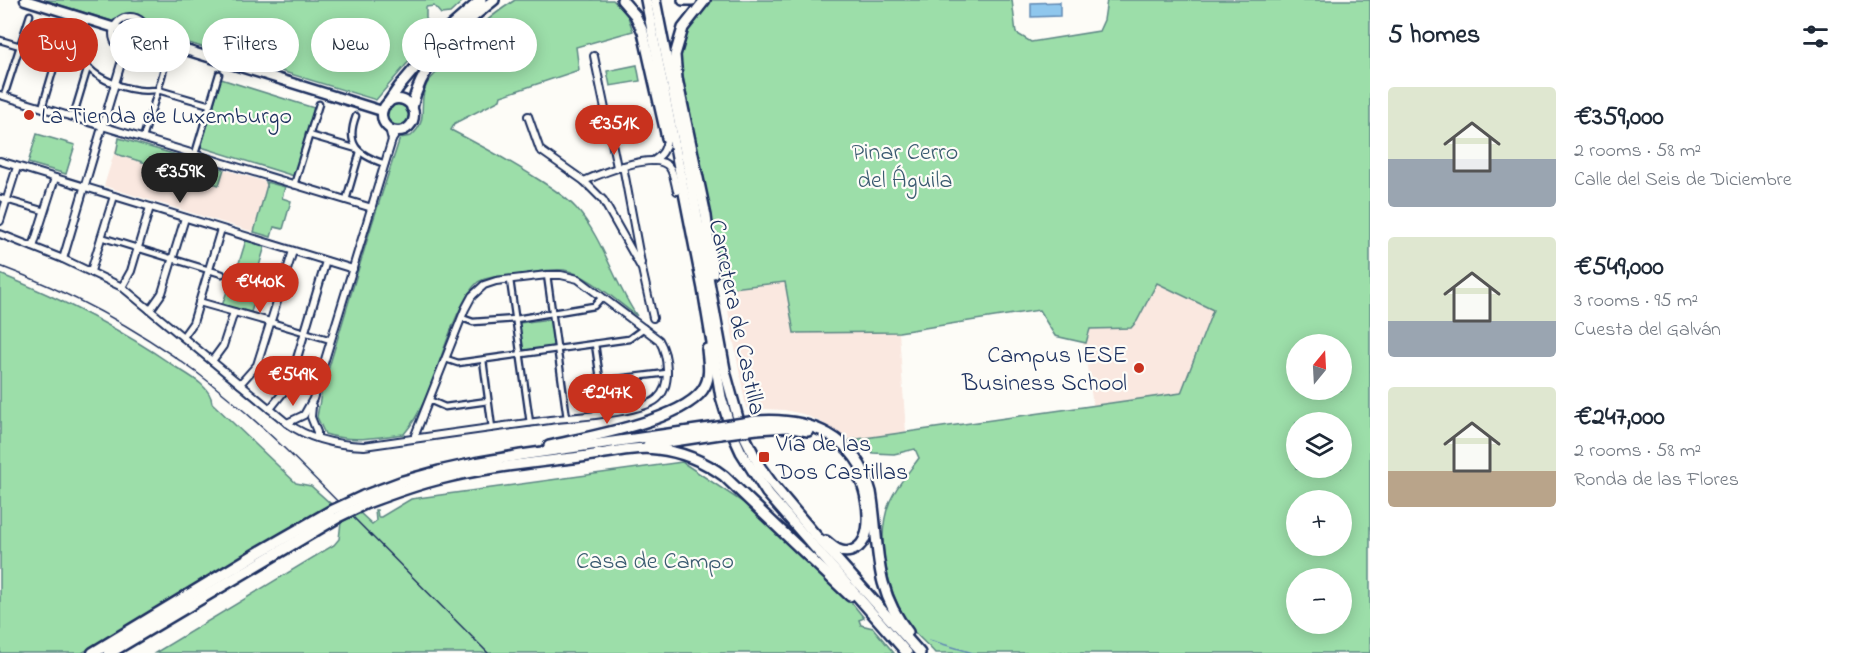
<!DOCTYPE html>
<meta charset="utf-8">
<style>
:root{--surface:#fff;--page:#f2f2f3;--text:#1f2937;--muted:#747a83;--accent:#c8321e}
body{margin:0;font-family:"Indie Flower",sans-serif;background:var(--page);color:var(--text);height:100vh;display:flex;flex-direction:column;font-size:22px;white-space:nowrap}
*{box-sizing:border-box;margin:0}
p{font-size:20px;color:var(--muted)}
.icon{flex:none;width:33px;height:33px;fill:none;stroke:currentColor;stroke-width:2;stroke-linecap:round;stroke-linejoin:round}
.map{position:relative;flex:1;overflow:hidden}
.sheet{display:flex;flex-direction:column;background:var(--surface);width:480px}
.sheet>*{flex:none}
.top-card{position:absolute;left:18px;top:18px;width:570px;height:54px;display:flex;gap:12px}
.needle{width:39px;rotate:18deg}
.controls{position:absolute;left:1286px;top:334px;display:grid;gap:12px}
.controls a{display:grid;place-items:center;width:66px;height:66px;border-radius:50%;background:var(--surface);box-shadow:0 3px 15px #0003;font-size:30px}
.price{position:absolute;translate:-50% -51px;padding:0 14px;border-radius:21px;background:var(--accent);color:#fff;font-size:20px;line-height:39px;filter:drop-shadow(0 2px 3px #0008)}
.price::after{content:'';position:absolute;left:50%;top:36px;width:18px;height:14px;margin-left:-9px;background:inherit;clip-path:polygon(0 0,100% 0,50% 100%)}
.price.on{background:#222;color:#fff}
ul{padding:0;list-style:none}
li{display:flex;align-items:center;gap:18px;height:150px;padding:0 18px}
li span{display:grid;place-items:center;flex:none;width:168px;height:120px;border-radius:6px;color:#555}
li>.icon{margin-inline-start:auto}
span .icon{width:72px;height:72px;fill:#fffc;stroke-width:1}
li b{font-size:26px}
h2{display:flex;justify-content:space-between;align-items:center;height:72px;padding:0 18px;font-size:26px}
.chip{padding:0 21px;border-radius:27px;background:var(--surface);box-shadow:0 3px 15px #0003;font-size:21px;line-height:54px}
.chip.on{background:var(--accent);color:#fff}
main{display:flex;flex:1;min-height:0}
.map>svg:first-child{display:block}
.built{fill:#fae8e0}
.green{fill:#9cdea9;stroke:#5c8684;stroke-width:1.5;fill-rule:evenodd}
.water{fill:#8fc7ed;stroke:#618ab4;stroke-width:1.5}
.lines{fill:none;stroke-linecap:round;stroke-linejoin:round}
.stream{stroke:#618ab4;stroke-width:1.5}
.pedestrian-casing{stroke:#1b2f5e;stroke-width:9}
.minor-casing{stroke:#1b2f5e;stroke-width:10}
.secondary-casing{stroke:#1b2f5e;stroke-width:13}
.trunk-casing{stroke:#1b2f5e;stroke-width:14}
.motorway-casing{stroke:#1b2f5e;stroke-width:15}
.pedestrian{stroke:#fdfcf7;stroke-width:4.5}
.minor{stroke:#fdfcf7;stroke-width:6}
.secondary{stroke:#fdfcf7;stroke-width:8}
.trunk{stroke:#fdfcf7;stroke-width:9}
.motorway{stroke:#fdfcf7;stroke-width:10}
.rail{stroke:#1b2f5e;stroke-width:1.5}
.trunk-bridge-casing{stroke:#1b2f5e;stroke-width:14;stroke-linecap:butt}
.trunk-bridge{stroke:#fdfcf7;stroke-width:9}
.poi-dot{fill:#c8321e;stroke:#fdfcf7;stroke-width:2}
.labels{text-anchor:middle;stroke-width:4.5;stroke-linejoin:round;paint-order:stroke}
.poi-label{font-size:24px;fill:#1b2f5e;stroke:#fdfcf7;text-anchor:start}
.park-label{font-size:24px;fill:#3b5b71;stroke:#fdfcf7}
.street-label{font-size:24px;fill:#1b2f5e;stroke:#fdfcf7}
</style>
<main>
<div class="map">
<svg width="1370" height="653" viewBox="0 0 1370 653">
<rect width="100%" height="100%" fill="#fdfcf7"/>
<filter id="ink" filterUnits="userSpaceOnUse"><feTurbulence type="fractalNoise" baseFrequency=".0167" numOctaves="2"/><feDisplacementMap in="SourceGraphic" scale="12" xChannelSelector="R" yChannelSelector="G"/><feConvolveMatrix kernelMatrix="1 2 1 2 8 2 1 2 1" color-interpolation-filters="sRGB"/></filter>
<g filter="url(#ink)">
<!-- built -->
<g class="built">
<path d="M119 137 266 182 267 185 254 232 104 186Z"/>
<path d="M785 282 794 333 899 332 906 432 851 440 821 422 803 414 784 410 746 408 724 289Z"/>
<path d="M1157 283 1213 310 1181 393 1093 405 1083 342 1086 343 1090 329 1131 328 1137 321Z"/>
</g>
<!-- green -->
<g class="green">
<path d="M44 0H464L450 13 441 14 434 6 426 7V33L421 47 376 100 156 33C142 22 137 1 115 22Z"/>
<path d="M515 0H613L627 14 633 31 576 47 579 70 501 96 500 100 455 123 451 130C480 145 508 160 536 178 549 186 565 196 576 208 603 238 614 283 637 316 617 302 588 274 564 270 550 268 532 273 518 275 505 277 490 275 478 282 471 288 466 297 462 305 441 344 433 400 404 434 376 437 353 443 325 434L317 417 321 394 372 224 400 138 411 136C430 120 417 106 426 86 428 80 436 74 440 68 464 40 484 20 515 0Z"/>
<path d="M709 0H1012L1016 33 1031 42 1099 31 1104 20 1107 0H1370V653H935C928 645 919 638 912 629 888 596 874 540 890 501 897 485 909 472 919 458L915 449 894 454 873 453 851 440 1181 393 1213 310 1157 283 1137 321 1131 328 1090 329 1086 343 1055 336 1039 310 899 332 794 333 785 282 724 289 679 55 688 24ZM1296 345H1341V390H1296ZM1296 423H1341V468H1296ZM1296 501H1341V546H1296ZM1296 579H1341V624H1296Z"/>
<path d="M637 65 640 81 610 86 607 71Z"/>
<path d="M221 79 314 108 294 176 201 147Z"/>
<circle cx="398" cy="115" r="11"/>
<path d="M37 134 75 145 66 174 28 163Z"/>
<path d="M119 138 224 169 219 185 116 154Z"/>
<path d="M266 182 285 187 282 198 291 201 283 229 274 227 271 237 254 232 267 185Z"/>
<path d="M246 240 265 246 254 283 265 286 263 293 258 291 250 315 222 306 231 279 224 277 225 274 235 276Z"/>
<path d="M0 274C62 299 119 328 174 366 188 375 211 386 212 403L296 483 311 486 331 504 82 653H0Z"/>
<path d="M550 319 554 348 523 352 519 323Z"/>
<path d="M682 462 750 507 852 603 864 618 859 620 861 625 873 628 894 653H155L334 545 339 539 341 522 360 513 372 524 376 521 375 510H377L378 517H381L411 499Z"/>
</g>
<!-- water -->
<path class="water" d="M1060 2V16L1031 17V3Z"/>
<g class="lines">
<!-- stream -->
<path class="stream" d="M929 640 973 653"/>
<!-- pedestrian casing -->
<g class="pedestrian-casing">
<g id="pedestrian">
<path d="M88 33C86 41 82 49 83 57 87 76 121 88 138 90 144 91 151 90 158 90L167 58"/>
<path d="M0 40 20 46"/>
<path d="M57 57 88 67 73 117"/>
<path d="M4 96 30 15"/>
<path d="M42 108 66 27"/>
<path d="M356 116C345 145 358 155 385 164"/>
<path d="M309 135 357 149"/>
<path d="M143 138 158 90 210 105"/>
<path d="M195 154 219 74"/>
<path d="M294 185 319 104"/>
<path d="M0 198 44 211"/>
<path d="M346 200 360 152"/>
<path d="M101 237 222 274"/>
<path d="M547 275 567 418"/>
<path d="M510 280 530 423"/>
<path d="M462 318 473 322 516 319 594 306 602 297"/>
<path d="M270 322 331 340"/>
<path d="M595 344 605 413"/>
<path d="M446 359 458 363 629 339 644 328"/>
<path d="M483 360 492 428"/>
<path d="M600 381 667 373"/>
<path d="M429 400 445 407 488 401"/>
</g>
</g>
<!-- minor casing -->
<g class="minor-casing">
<g id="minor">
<circle cx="130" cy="34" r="17"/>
<path d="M594 56 617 167"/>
<path d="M0 95 372 208"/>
<path d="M528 116 540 150 584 181 603 200 642 269 653 318"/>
<path d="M389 128 392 140"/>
<path d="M0 161 353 269"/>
<path d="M653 161C662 155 665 151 667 140"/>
<path d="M623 166 641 263"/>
<path d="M584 181C600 174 658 149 670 168 674 174 675 184 677 191"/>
<path d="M0 221 17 167"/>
<path d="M0 234 63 259 122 287 287 423C310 440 337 445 364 446 426 437 488 428 550 420 573 417 641 413 657 399 672 386 668 355 659 340L578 279 561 275H547L496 281 484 285 472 296 465 309 415 435V438"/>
<path d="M33 247 55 178"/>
<path d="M63 259 125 50"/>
<path d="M91 271 114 196"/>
<path d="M122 287 131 271 150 207"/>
<path d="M199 302 270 322"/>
<path d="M150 310 162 293 185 218"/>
<path d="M183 337 193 323 221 229"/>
<path d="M212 361 223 346 234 312"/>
<path d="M240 384 257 365 293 251"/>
<path d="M312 406 311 417 317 432V438"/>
<path d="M270 409 289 385 326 261"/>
<path d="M287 423 304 415 313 399 392 140 398 131"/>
</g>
</g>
<!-- secondary casing -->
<g class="secondary-casing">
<g id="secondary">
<path d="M25 0 382 111"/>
<circle cx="398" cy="115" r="16"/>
</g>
</g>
<!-- trunk casing -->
<g class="trunk-casing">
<g id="trunk">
<path d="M622 0 635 15 643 32 667 138"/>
<path d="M646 0 703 289 721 397 731 430 741 452 767 493 907 653"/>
<path d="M655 0 688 167 726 375 741 429 760 467 773 485 817 537 920 653"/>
<path d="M683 0H692"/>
<path d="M705 0 683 28 675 55 677 79 706 216 713 273"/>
<path d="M388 103 399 87 448 29 481 0"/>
<path d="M412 108C420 64 460 26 494 0"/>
<path d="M756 421C810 417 856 436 871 492 880 545 872 587 908 632"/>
<path d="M757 429 787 427 808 431"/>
<path d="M648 445 720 434"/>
<path d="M549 446C585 437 689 420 705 386 711 375 708 361 707 349"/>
<path d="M363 496 403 481 439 471 475 463 521 455 718 427"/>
<path d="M367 503C391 494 415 485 440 479 486 467 533 463 580 457 605 454 632 446 657 449 683 452 704 461 724 476L850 596"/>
<path d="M826 541C833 547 841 554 851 551 877 543 868 494 859 477"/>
</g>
</g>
<!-- motorway casing -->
<g class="motorway-casing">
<g id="motorway">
<path d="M93 653 258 553 333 510"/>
<path d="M109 653 338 517"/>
</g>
</g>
<!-- pedestrian -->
<use href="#pedestrian" class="pedestrian"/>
<!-- minor -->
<use href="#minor" class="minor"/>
<!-- secondary -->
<use href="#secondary" class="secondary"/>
<!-- trunk -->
<use href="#trunk" class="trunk"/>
<!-- motorway -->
<use href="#motorway" class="motorway"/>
<!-- rail -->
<path class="rail" d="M0 266C70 292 136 328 196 372 251 413 299 462 347 511 394 558 441 606 488 653"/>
<!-- trunk-bridge casing -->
<g class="trunk-bridge-casing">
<g id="trunk-bridge">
<path d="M718 427 756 421"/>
<path d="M720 434 757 429"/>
<path d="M333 510 363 496"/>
<path d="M338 517 367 503"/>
</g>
</g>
<!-- trunk-bridge -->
<use href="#trunk-bridge" class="trunk-bridge"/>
</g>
</g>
<!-- markers -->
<g class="poi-dot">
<circle cx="29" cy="115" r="6"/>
<circle cx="1139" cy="368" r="6"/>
<rect x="758" y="451" width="12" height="12" rx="3"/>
</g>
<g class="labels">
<!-- poi labels -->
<g class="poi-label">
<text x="41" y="123">La Tienda de Luxemburgo</text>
<text x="1127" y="362" text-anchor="end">Campus IESE<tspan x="1127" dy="28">Business School</tspan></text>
<text x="776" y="451">Vía de las<tspan x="776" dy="28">Dos Castillas</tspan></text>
</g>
<!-- park labels -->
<g class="park-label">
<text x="905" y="159">Pinar Cerro<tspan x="905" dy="28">del Águila</tspan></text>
<text x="655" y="568">Casa de Campo</text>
</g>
<!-- street labels -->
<g class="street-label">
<text transform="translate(738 317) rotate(78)" y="8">Carretera de Castilla</text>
</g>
</g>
</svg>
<div class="controls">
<a><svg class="needle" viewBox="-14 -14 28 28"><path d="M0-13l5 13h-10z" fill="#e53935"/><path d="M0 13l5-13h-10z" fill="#747a83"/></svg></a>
<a><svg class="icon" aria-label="layers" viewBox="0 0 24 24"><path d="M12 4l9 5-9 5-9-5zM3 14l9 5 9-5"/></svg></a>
<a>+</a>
<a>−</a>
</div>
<b class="price" style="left:614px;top:156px">€351K</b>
<b class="price on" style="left:180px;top:204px">€359K</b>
<b class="price" style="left:260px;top:314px">€440K</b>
<b class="price" style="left:293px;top:407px">€549K</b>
<b class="price" style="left:607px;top:425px">€247K</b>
<div class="top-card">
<a class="chip on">Buy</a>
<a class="chip">Rent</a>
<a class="chip">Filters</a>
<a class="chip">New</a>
<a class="chip">Apartment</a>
</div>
</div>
<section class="sheet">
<h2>5 homes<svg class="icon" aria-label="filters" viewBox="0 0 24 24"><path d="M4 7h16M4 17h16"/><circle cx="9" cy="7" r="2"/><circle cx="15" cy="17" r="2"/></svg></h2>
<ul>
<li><span style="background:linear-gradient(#dfe7d0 60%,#9aa5b1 0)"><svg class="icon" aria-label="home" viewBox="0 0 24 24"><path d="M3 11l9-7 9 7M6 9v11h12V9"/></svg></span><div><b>€359,000</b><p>2 rooms · 58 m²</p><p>Calle del Seis de Diciembre</p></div></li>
<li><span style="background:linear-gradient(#dfe7d0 70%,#9aa5b1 0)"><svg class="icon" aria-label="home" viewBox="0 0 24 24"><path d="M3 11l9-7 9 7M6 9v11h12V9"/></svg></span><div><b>€549,000</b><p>3 rooms · 95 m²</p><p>Cuesta del Galván</p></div></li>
<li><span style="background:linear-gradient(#dfe7d0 70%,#b9a48a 0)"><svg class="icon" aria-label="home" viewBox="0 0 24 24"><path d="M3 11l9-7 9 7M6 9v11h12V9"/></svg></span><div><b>€247,000</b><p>2 rooms · 58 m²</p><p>Ronda de las Flores</p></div></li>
</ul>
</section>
</main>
